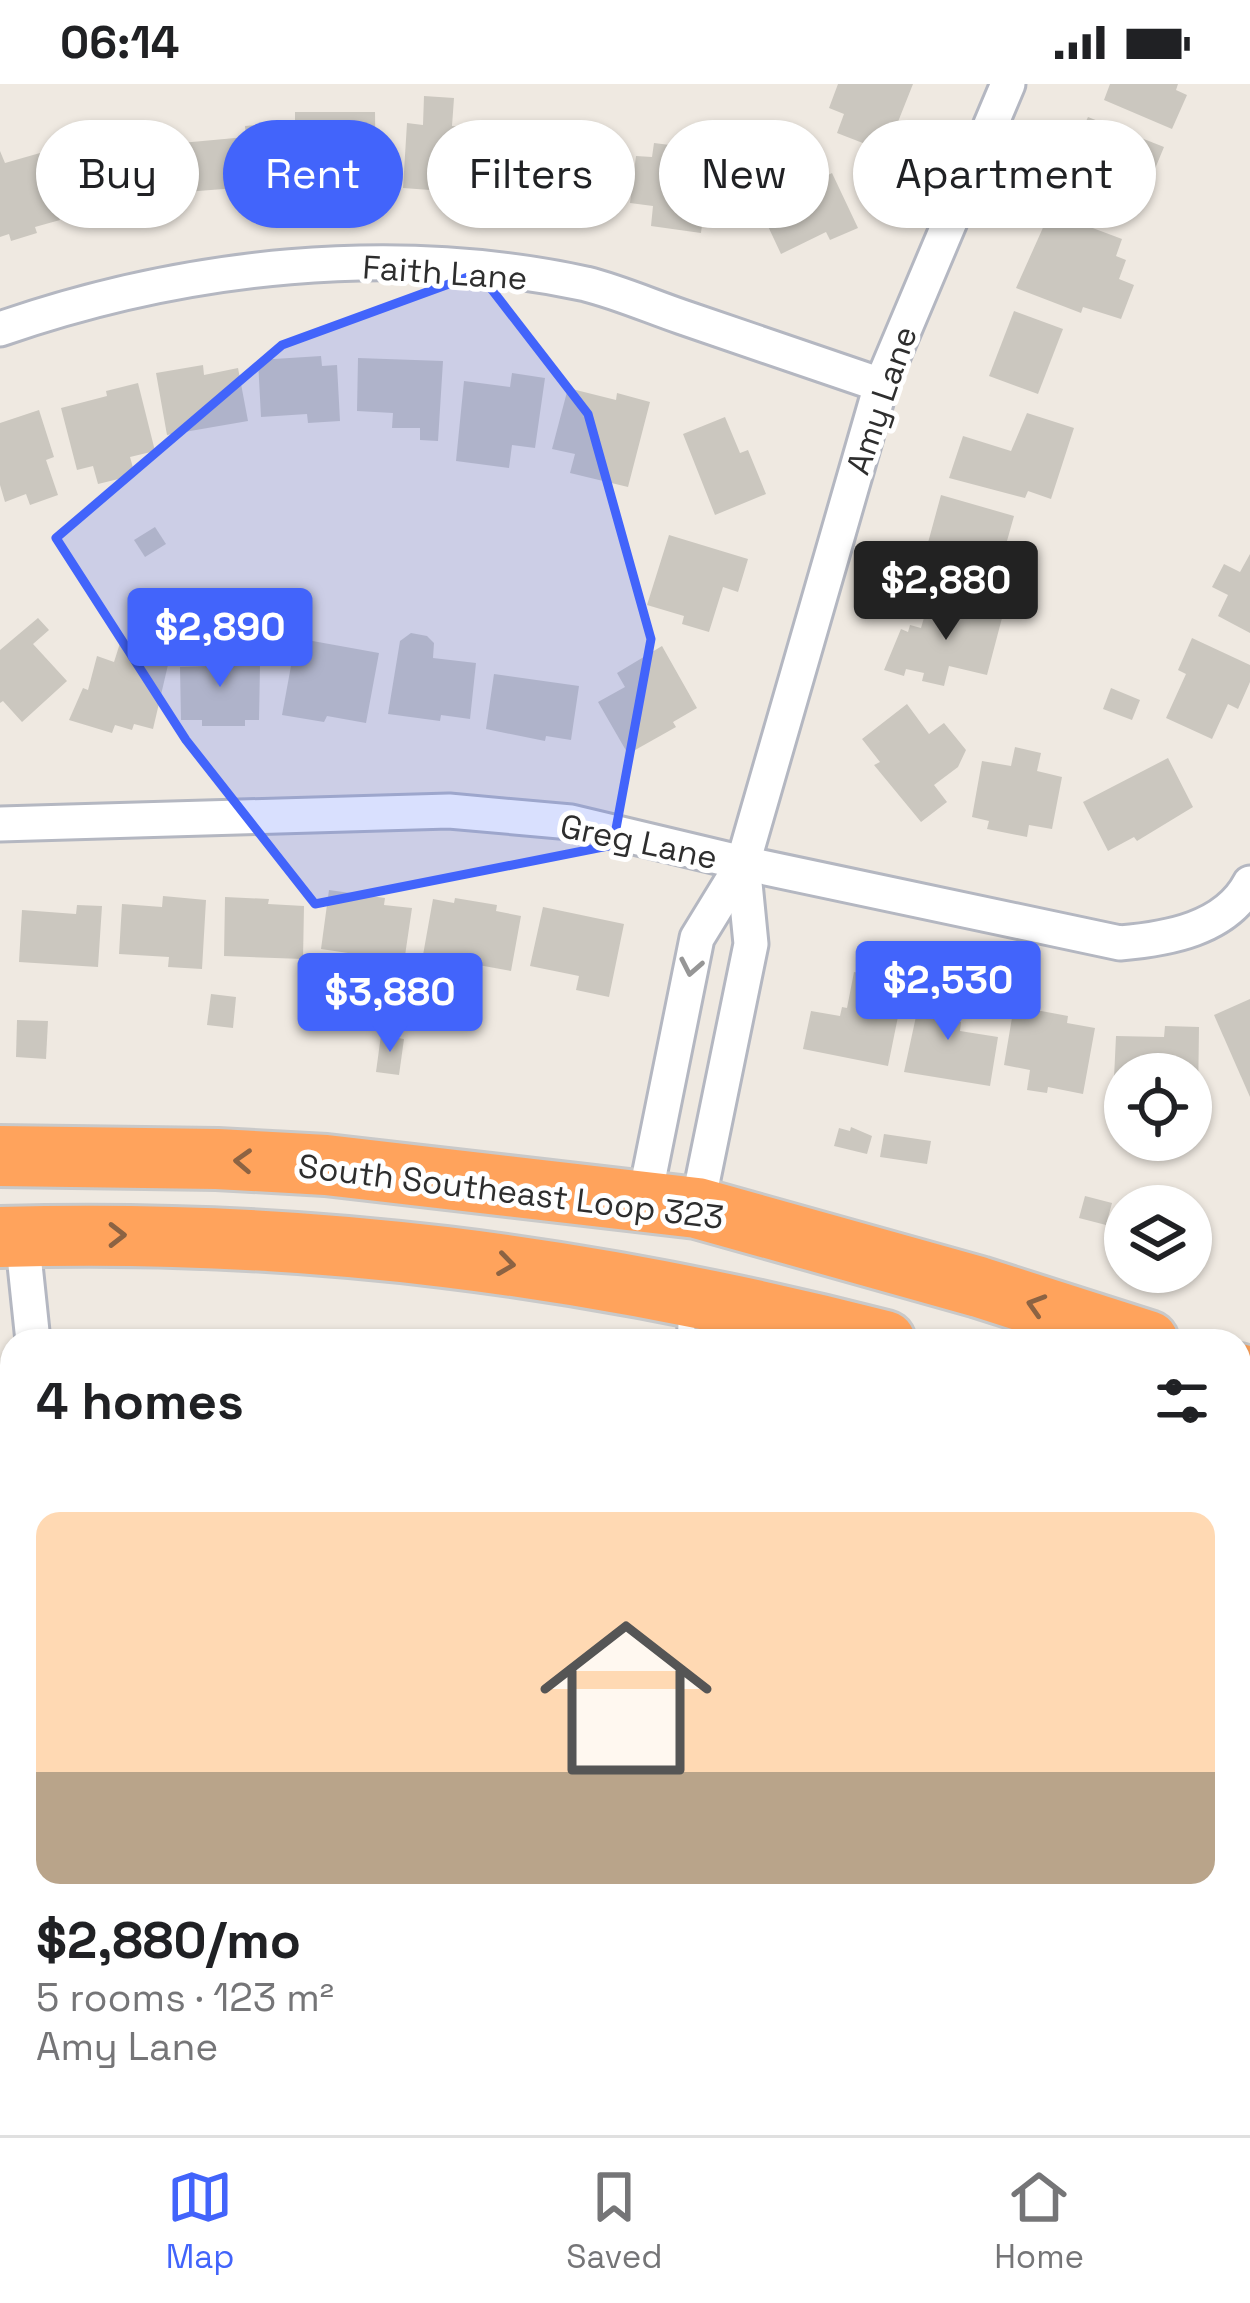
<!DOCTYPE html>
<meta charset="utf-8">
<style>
:root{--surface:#fff;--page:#f2f2f2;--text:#202124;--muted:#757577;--line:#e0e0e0;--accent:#4264fb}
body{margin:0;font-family:"Space Grotesk",sans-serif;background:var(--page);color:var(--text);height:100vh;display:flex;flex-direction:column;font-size:45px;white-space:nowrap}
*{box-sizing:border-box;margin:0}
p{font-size:39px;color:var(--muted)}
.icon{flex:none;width:66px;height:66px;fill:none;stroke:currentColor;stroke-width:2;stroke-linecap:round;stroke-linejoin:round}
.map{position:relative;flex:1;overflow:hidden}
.details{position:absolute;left:0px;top:1245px;width:1251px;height:807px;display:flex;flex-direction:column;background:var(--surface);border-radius:36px 36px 0 0;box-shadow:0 3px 9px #0004}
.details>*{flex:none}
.banner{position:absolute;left:36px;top:36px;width:1179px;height:108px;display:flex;gap:24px}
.fabs{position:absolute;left:1104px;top:969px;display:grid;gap:24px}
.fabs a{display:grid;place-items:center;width:108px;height:108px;border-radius:50%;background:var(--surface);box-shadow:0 3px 9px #0004;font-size:60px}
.price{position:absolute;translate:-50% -102px;padding:0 27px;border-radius:12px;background:var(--accent);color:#fff;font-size:39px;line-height:78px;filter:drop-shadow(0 3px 6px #0008)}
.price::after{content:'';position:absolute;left:50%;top:72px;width:36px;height:27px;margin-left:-18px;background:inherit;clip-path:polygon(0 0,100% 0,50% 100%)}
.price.active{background:#222;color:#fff}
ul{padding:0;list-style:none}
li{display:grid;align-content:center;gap:24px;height:636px;padding:0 36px}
li span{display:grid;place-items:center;height:372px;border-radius:24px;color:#555}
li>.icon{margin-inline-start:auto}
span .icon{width:216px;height:216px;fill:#fffc;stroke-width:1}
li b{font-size:51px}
h2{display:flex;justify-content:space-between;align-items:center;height:144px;padding:0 36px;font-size:51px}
.chip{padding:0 42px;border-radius:54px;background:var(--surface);box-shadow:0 3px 9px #0004;font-size:42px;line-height:108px}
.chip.active{background:var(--accent);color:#fff}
.status{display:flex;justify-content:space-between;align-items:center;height:84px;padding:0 60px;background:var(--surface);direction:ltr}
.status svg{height:33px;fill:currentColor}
.tab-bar{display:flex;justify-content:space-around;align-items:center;height:168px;border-top:3px solid var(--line);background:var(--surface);font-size:33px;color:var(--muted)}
.tab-bar a{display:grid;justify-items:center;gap:6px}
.tab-bar .active{color:var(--accent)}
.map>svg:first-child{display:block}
.building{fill:#cbc7bf}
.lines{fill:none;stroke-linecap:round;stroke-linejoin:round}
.lane-casing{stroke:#b4b7c1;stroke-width:22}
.street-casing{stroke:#b4b7c1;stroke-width:39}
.highway-casing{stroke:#c9c9c9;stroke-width:66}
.lane{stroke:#fff;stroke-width:16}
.street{stroke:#fff;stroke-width:33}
.highway{stroke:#ffa35c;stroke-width:60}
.oneway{stroke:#969696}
.oneway2{stroke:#8c6343}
.marked{fill:#4264fb;fill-opacity:0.2;stroke:#4264fb;stroke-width:9;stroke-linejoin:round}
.labels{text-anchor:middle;stroke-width:10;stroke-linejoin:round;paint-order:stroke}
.street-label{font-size:33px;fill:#2e2e2e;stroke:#fff}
</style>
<div class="status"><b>06:14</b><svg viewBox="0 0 49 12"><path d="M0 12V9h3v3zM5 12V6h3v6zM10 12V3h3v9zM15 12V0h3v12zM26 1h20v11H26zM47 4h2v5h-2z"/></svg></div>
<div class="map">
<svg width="1250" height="2051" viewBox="0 0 1250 2051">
<rect width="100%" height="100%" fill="#efe9e1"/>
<!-- building -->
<g class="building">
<path d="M838 0H913L886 68 837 49 844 30 829 24Z"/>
<path d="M1110 0H1178L1176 6 1187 11 1172 45 1104 16Z"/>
<path d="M424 12 454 14 452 42 494 45 489 102 457 100V108L403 104 407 39 423 41Z"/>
<path d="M295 28H375L376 102H338V87H295Z"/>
<path d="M1088 33 1164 63 1138 126 1120 118 1114 132 1053 107Z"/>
<path d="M269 40 274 101 185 108 181 59 246 53 245 42Z"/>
<path d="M525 52 605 65 594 125 564 120 566 110 515 104Z"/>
<path d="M151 57 158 89 151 90 156 116 79 127 68 74Z"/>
<path d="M654 59 686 63 683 83 709 86 701 149 651 142 653 122 630 119 636 72 652 73Z"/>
<path d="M0 67 5 79 40 69 60 136 35 143 37 149 11 157 9 150 0 153Z"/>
<path d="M794 88 802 104 832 89 858 144 830 156 826 148 781 170 759 123 773 116 766 101Z"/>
<path d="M1050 128 1122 155 1116 172 1126 176 1119 195 1134 201 1121 235 1083 223 1081 229 1016 204Z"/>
<path d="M1014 227 1063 245 1038 310 989 292Z"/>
<path d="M321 272 322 282 337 281 340 337 308 339 307 330 261 333 258 276Z"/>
<path d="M358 274 443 277 438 357 420 356V344H392L393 329 357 327Z"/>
<path d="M203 281 204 291 238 284 248 337 167 351 156 289Z"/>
<path d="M512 289 545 294 535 364 512 361 509 384 456 377 464 297 510 303Z"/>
<path d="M138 299 155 367 130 373 135 391 98 400 93 382 77 386 61 324 107 312 106 307Z"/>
<path d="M568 304 616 316 617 309 650 318 628 403 570 389 575 370 552 365Z"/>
<path d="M39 326 54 373 46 376 58 411 30 421 26 410 5 418 0 401V339Z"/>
<path d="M1027 329 1074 344 1051 415 1028 407 1025 414 949 394 963 352 1011 367Z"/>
<path d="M725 333 740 369 748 366 766 410 715 431 683 350Z"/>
<path d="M941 411 1014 432 991 514 944 500 952 473 926 466Z"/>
<path d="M155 443 166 460 145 473 134 456Z"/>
<path d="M669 451 748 475 738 508 723 503 709 548 682 540 684 532 647 521Z"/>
<path d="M1250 470V549L1218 532 1228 511 1212 503 1224 480 1240 488Z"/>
<path d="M930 513 1002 534 987 591 949 582 944 602 922 597 924 589 906 585 904 592 884 586 901 545 908 548 910 541 921 544Z"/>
<path d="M38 534 49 546 33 560 67 597 22 638 3 617 0 619V566Z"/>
<path d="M411 549 427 552 434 559 433 574 476 579 470 635 441 631 440 637 388 630 400 557Z"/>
<path d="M1192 554 1250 581V598L1238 625 1228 620 1212 655 1166 634 1186 590 1178 586Z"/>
<path d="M121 556 171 568 153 645 134 640 132 646 115 641 112 649 69 636 83 604 88 606 97 572 114 578Z"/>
<path d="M307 556 379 569 366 639 327 632 324 638 282 631 293 571 304 573Z"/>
<path d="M209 558H233L232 581H260L259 636H245V642H202V636H181L180 583 209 582Z"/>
<path d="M662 562 697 624 673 638 676 643 628 670 598 618 625 603 617 589Z"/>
<path d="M494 590 579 602 571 656 546 652 545 657 486 645Z"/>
<path d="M1111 604 1140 616 1132 636 1103 625Z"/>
<path d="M907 620 929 650 944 639 966 666 958 683 934 701 947 718 921 738 874 681 880 678 862 655Z"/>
<path d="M1015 663 1041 669 1037 687 1062 693 1052 745 1029 741 1027 753 987 745 989 737 972 733 982 677 1011 682Z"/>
<path d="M1168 674 1193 723 1137 757 1134 753 1108 767 1083 718Z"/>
<path d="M329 806 385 814 384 821 412 824 402 892 370 887 372 873 368 872 366 885 346 883 348 869 321 865Z"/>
<path d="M163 812 206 816 202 885 168 883 169 873 119 870 122 820 162 823Z"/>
<path d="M225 813 269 815 268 820 304 822 303 875 224 872Z"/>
<path d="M455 814 497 821 496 827 521 832 511 887 423 871 433 815 454 819Z"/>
<path d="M77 821 102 822 98 883 19 878 22 826 76 830Z"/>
<path d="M543 823 624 840 609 913 576 906 579 892 530 882Z"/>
<path d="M854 888 905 898 888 982 803 965 811 927 840 932 842 923 847 924Z"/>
<path d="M923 900 957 908 951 937 961 938 960 947 998 953 990 1002 904 988Z"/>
<path d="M211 910 236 913 233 944 207 941Z"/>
<path d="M1250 915V1013L1214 931Z"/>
<path d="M1014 922 1068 932 1067 939 1095 944 1083 1010 1048 1003 1047 1009 1027 1006 1030 986 1004 981Z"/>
<path d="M17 936 48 937 46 975 16 973Z"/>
<path d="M1165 942 1199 943 1198 1018H1191V990H1125V1015H1113L1116 952 1164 953Z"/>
<path d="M381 951 404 955 399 991 376 988Z"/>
<path d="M851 1043 872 1052 867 1070 834 1062 839 1044 850 1047Z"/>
<path d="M884 1050 931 1057 927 1080 880 1073Z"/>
<path d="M1085 1112 1112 1119 1106 1141 1079 1134Z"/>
<path d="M1250 1598V1655L1239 1657V1600Z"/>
<path d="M1250 1719V1836L1239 1839V1722Z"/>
<path d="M12 1883V1963L8 1955 0 1958V1901L4 1899 0 1888Z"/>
<path d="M356 2040H418L422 2051H359Z"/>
<path d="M432 2040H495L499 2051H436Z"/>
<path d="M641 2040H684V2051H601V2041Z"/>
<path d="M850 2040H905L906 2051H851Z"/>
<path d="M1061 2040H1128L1120 2045 1123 2051H1066Z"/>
</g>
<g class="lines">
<!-- lane casing -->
<g class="lane-casing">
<g id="lane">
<path d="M686 1257 687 1222"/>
<path d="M0 1453 12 1500"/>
<path d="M0 1547 12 1544"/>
</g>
</g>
<!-- street casing -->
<g class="street-casing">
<g id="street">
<path d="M0 245C185 181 393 158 586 200 618 208 650 222 682 233 748 255 814 278 881 301"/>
<path d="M0 740 449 727 571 738 743 779 1120 859C1167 855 1226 845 1250 799"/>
<path d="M644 1117 697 854 743 779 881 301 1008 0"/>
<path d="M697 1124 751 860 743 779"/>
<path d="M22 1152 33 1257"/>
<path d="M1239 1496 1250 1488"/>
<path d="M774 2040 777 2051"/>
<path d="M1230 2040 1236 2051"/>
<path d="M66 2051 87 2040"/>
<path d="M150 2051 151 2040"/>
</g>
</g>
<!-- highway casing -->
<g class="highway-casing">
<g id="highway">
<path d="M0 1072 217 1075 326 1081 697 1124 979 1203 1148 1257"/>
<path d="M0 1153C306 1144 588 1181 885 1257"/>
<path d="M1239 1290 1250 1294"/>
<path d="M1239 1379 1250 1384"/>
</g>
</g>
<!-- lane -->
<use href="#lane" class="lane"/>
<!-- street -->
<use href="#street" class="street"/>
<!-- highway -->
<use href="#highway" class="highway"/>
</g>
<!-- one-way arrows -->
<defs><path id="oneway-chevron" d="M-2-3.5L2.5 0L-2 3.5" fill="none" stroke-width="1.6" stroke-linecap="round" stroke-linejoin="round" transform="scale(3)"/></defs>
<use class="oneway" href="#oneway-chevron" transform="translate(691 883) rotate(101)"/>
<g class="oneway2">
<use href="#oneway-chevron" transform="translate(243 1077) rotate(-177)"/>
<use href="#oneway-chevron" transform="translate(117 1151)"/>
<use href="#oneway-chevron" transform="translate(506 1180) rotate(8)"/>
<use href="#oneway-chevron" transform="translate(1036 1221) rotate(-163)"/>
</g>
<!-- marked area -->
<path class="marked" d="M479 189 588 330 651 555 613 761 315 820 186 656 56 454 282 261Z"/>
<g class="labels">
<!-- street labels -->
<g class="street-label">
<text transform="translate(445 188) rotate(4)" y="12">Faith Lane</text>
<text transform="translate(881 316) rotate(-71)" y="12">Amy Lane</text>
<text transform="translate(639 757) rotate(12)" y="12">Greg Lane</text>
<text transform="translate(511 1107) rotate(7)" y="12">South Southeast Loop 323</text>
</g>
</g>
</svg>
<div class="fabs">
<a><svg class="icon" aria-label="locate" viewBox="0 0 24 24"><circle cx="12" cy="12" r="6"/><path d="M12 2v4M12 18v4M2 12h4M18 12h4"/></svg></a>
<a><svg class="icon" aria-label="layers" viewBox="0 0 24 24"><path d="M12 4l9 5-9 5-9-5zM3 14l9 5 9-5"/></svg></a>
</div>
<b class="price active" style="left:946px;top:559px">$2,880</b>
<b class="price" style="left:220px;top:606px">$2,890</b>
<b class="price" style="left:948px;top:959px">$2,530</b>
<b class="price" style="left:390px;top:971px">$3,880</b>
<div class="banner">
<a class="chip">Buy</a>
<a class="chip active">Rent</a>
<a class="chip">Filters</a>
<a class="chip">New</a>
<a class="chip">Apartment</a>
</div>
<section class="details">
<h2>4 homes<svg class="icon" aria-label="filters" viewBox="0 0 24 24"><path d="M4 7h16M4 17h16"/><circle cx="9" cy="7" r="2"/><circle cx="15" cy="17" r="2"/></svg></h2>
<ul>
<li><span style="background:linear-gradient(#ffd9b3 70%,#b9a48a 0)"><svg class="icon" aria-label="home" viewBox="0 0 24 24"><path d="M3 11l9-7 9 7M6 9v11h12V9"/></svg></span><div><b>$2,880/mo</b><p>5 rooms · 123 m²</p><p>Amy Lane</p></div></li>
</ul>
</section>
</div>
<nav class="tab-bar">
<a class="active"><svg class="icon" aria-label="map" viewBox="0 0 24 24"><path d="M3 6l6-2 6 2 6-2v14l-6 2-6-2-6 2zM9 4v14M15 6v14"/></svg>Map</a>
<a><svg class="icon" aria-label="saved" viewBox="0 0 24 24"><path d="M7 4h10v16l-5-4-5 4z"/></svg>Saved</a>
<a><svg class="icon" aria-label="home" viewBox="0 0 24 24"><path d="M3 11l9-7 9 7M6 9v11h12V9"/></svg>Home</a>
</nav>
